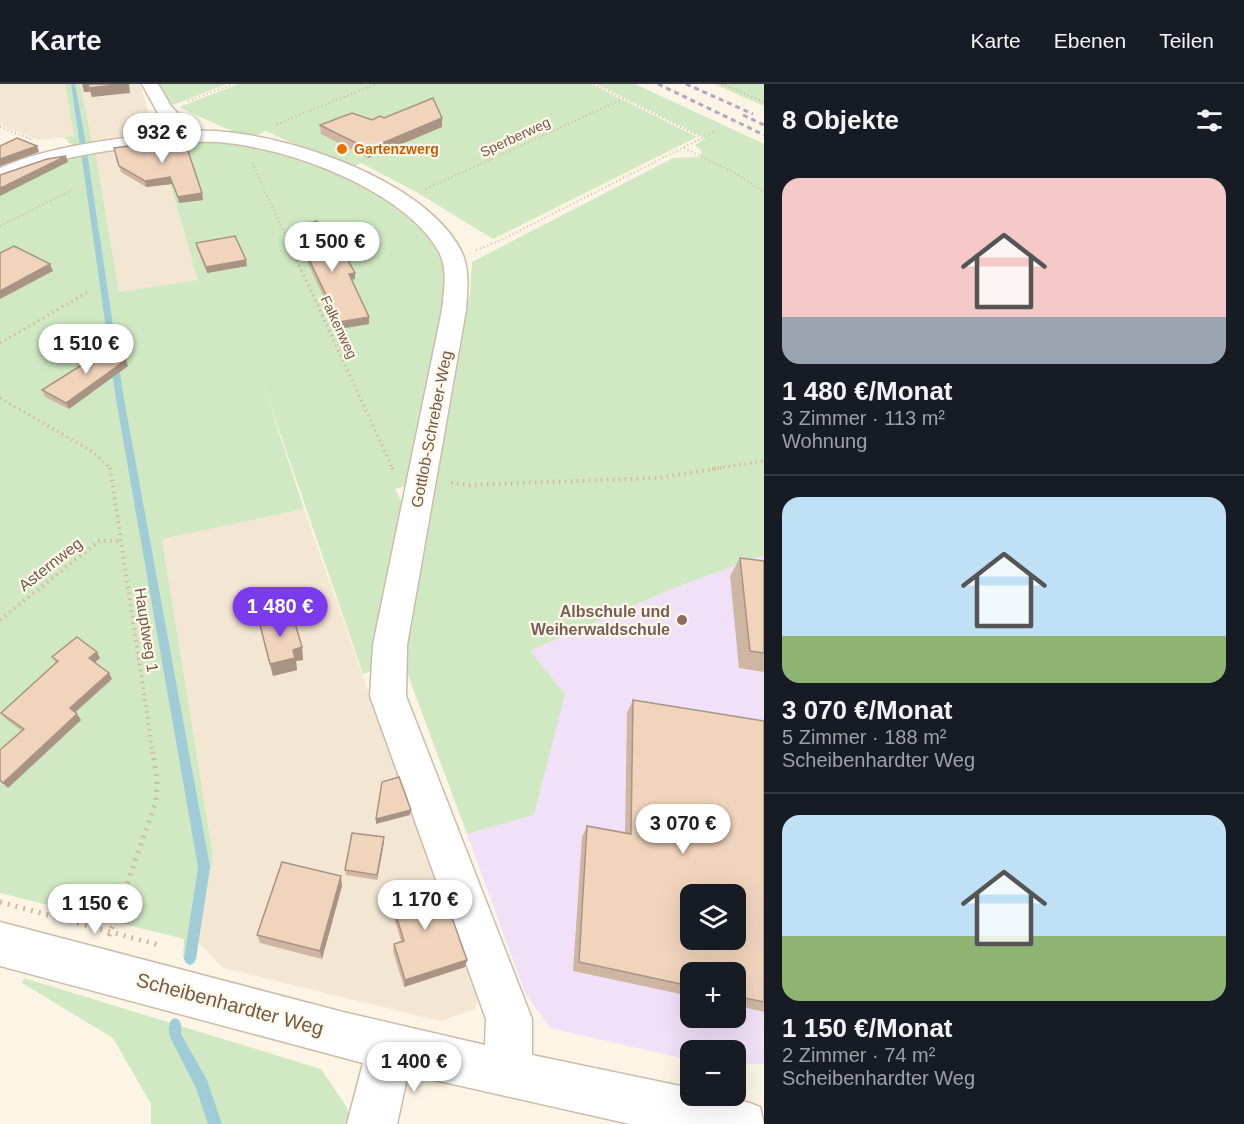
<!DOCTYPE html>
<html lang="de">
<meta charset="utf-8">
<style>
:root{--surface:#171b24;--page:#242831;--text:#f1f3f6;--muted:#9ea1a6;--line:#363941;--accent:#7c3aed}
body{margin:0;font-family:Arial,sans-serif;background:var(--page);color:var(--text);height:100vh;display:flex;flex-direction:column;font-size:22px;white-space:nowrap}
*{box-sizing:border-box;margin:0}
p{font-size:20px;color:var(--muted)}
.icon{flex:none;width:33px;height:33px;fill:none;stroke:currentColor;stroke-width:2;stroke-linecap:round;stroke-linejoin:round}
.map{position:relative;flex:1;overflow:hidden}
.side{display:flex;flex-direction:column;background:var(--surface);width:480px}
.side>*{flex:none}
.controls{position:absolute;left:680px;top:800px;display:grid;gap:12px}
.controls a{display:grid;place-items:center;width:66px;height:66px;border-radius:12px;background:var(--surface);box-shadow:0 6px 24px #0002;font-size:30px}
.price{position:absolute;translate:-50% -51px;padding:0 14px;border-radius:21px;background:#fff;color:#222;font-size:20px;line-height:39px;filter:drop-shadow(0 2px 3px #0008)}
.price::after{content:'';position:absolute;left:50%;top:36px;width:18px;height:14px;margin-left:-9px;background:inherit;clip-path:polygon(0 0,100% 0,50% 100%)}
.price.active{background:var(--accent);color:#fff}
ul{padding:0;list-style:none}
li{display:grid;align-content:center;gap:12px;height:318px;padding:0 18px}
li+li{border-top:2px solid var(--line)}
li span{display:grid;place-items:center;height:186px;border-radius:18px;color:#555}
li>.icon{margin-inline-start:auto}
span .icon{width:108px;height:108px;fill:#fffc;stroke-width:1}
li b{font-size:26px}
h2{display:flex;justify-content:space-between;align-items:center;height:72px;padding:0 18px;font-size:26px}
header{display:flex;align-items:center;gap:36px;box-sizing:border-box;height:84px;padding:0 30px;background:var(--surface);border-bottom:2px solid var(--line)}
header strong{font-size:28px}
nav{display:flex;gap:33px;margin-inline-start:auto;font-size:21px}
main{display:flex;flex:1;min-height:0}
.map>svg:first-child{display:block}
.residential{fill:#f3e6d2}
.education{fill:#f1e1f8;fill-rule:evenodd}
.green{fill:#d0e9c3}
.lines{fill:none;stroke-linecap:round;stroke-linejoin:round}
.stream{fill:#9fccd7;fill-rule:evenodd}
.minor-casing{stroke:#cdbcab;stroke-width:3}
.path-far3{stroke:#d6b79f;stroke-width:2;stroke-dasharray:1 3;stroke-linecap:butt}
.path-far2{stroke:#d6b79f;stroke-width:3;stroke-dasharray:1.5 4;stroke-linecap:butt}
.path-far1{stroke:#d6b79f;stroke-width:4;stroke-dasharray:1.5 4.5;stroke-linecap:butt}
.path{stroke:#d6b79f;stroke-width:5;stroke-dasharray:2 6;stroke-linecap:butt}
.minor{fill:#fff;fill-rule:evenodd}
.rail{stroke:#b7a3c5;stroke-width:3;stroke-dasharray:5 4;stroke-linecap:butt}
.wall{fill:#cfb6a2}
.shaded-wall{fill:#a99484}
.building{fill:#f1d4bc;stroke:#a99484;stroke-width:1.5;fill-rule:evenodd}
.food-dot{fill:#e8710a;stroke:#fff8ea;stroke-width:2}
.education-dot{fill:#8d6e63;stroke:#fff8ea;stroke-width:2}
.labels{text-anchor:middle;stroke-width:4.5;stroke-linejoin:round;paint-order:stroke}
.far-street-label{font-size:14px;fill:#745b4a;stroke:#fff8ea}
.far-food-label{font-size:14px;font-weight:bold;fill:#c56008;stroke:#fff8ea;text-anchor:start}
.street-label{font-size:16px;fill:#745b4a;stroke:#fff8ea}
.education-label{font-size:16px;font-weight:bold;fill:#785e54;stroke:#fff8ea;text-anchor:end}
.near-street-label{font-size:20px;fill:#745b4a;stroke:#fff8ea}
</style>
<header>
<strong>Karte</strong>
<nav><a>Karte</a><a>Ebenen</a><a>Teilen</a></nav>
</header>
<main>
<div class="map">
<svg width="764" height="1040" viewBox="0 0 764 1040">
<rect width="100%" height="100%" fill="#fcf4e4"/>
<!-- residential -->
<g class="residential">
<path d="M0 0H65L74 52 38 56 0 41Z"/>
<path d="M80 0H140L198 196 119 208 95 67 89 51Z"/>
<path d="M304 425 378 636 468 854 482 896 475 925 440 937 223 884 198 858 213 772 162 455Z"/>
</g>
<!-- education -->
<path class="education" d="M764 471V980L735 979V966H690V976L550 944 525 909 467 750 534 731 530 567 671 505ZM690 810H735V855H690ZM690 888H735V933H690Z"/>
<!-- green -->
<g class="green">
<path d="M65 0H80L92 60 73 62 64 53 74 52Z"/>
<path d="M156 0H227L173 21 164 14Z"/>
<path d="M238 0H591L697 53 493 155 418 109 361 79 350 84 319 68 313 69 266 47 252 53 240 51 179 23Z"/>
<path d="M597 0H635L764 60V471L671 505 530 567 565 610 534 731 467 750 405 583 408 523 430 404 470 209 472 178 673 74 699 73 702 68 695 61 705 54Z"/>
<path d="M714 0H764V22Z"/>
<path d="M193 55 248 60 309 77 335 86 389 116 435 156 446 182 447 206 409 401 395 405 407 428 373 587 363 590 263 299 304 425 162 455 213 772 195 875 183 874 184 855 0 809V98L36 81 95 67 119 208 198 196 158 59Z"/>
<path d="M24 894 321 985 348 1025V1040H151V1020L113 954 22 899Z"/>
</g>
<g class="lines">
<!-- stream -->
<g class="stream">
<path d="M71 0H75L86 61 83 63 80 61Z"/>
<path d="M84 66 87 68 124 315 210 783 196 875 194 879 190 881 186 879 184 875 198 783 116 315 81 68Z"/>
<path d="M175 934 179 936 181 940V950L207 996 222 1040H208L196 1004 171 955C168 949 168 942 171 936Z"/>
</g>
<!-- minor casing -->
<g class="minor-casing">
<path id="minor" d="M142 0H158L171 22 194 47C272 43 430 95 463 171 470 189 467 208 466 226L407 561 406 612 532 935V971L690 1004V1011C716 1011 736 1013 760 1023L764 1040H630L408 990 397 1040H347L363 979 0 882V838L343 928 485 961 486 935 370 612 373 561 442 226C444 207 448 185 439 168 404 103 270 55 199 58 157 59 97 67 56 77 36 82 19 92 0 97V84C55 60 117 55 176 48L158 29Z"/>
</g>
<!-- path-far3 -->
<g class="path-far3">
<path d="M594 0 701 53"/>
<path d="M722 0 764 18"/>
<path d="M188 17 233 0"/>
<path d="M277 40 376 0"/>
<path d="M0 43 33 56"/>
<path d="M684 64 735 89 764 108"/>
<path d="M252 79 293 168"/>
<path d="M426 105 623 15"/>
<path d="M0 142 72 106"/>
<path d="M476 166 499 157 716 47"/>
</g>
<!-- path-far2 -->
<g class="path-far2">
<path d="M292 166 393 385"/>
<path d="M0 259 88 208"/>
<path d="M0 314 93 368 111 385"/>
<path d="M712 385 764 377"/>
</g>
<!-- path-far1 -->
<g class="path-far1">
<path d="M110 384 153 670"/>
<path d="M392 384 393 386"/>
<path d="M451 399 469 401 657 394 721 384"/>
<path d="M0 536 99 457H121"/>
</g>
<!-- path -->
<g class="path">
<path d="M0 818 159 861"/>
<path d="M109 852 156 717 157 695 153 668"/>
</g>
<!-- minor -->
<use href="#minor" class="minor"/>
<!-- rail -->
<g class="rail">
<path d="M658 0 764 51"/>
<path d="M686 0 753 30"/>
<path d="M743 31 764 41"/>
</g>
</g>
<!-- wall -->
<g class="wall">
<path d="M384 34H442V43L368 74 321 50 320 41Z"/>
<path d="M114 64 202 109 203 116 179 119 172 100 146 103 121 88Z"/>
<path d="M293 142 332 166 355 195 352 196 369 240 339 245 293 148Z"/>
<path d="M196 159 247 182 207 189 197 165Z"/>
<path d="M128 282 69 325 45 313 42 306Z"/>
<path d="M740 474 764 477V588L739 584 730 492Z"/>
<path d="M259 537 302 563 303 576 296 577 297 586 273 592Z"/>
<path d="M52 573 100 574 95 578 112 595 75 629 81 636 8 704 0 697V666L22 647 6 635 1 629 56 579Z"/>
<path d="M633 616 764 637V928L735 921V888H690V912L573 887 582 753 587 742 625 749 627 629Z"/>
<path d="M384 758 377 796 346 791 345 786Z"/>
<path d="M342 802 322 875 260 859 257 851Z"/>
<path d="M424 805 467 876 465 883 404 903 393 867 394 860 401 857 389 817V808Z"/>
</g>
<!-- shaded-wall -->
<g class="shaded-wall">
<path d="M82 0H88L90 8H84Z"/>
<path d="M122 0H129L130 9 92 13 89 4Z"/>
<path d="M442 34V43L368 74V65Z"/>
<path d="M37 62 39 68 0 82V75Z"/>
<path d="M66 72 68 78 0 112V104Z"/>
<path d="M170 93 172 100 146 103 145 97Z"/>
<path d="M202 109 203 116 179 119 178 113Z"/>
<path d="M246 176 247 182 207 189 206 183Z"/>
<path d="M50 180 53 187 0 215V207Z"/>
<path d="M355 189V195L349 196V190Z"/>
<path d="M369 233V240L339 245V238Z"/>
<path d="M126 276 128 282 69 325 66 319Z"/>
<path d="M302 563 303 576 296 577 297 586 273 592 270 580 293 566Z"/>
<path d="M97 568 100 574 92 581 89 574Z"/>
<path d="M109 589 112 595 73 630 70 624Z"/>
<path d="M77 630 81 636 8 704 3 699Z"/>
<path d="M411 726 410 731 376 740V735Z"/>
<path d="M384 753V758L377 796V791Z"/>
<path d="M341 792 342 802 322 875 320 867Z"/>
<path d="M467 876 465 883 404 903 405 896Z"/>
</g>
<!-- building -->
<g class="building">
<path d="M88 0H122L89 4Z"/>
<path d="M433 14 442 34 368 65 320 41 352 29 372 36 380 32 384 34Z"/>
<path d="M17 54 37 62 0 75V62Z"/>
<path d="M184 55 202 109 178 113 170 93 145 97 119 82 114 64Z"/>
<path d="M66 72 5 102 0 104V91L47 75Z"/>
<path d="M317 137 332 166 341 164 355 189 349 190 369 233 339 238 293 142Z"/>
<path d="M235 152 246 176 206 183 196 159Z"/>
<path d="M14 162 50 180 0 207V169Z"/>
<path d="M115 260 126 276 66 319 42 306Z"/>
<path d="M740 474 764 477V569L750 567Z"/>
<path d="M292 529 302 563 293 566 295 574 270 580 259 537Z"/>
<path d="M77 553 97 568 89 574 109 589 70 624 77 630 3 699 0 696V666L24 645 1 629 58 577 52 573Z"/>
<path d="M633 616 764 637V918L735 912V888H690V902L579 878 587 742 631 750ZM690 810H735V855H690Z"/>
<path d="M399 693 411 726 376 735 382 698Z"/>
<path d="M352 749 384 753 377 791 345 786Z"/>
<path d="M282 778 341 792 320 867 257 851Z"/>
<path d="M422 799 424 805 440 800 467 876 405 896 394 860 404 857 389 808Z"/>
</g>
<!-- markers -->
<circle class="food-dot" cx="342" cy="65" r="6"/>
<circle class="education-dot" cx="682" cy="536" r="6"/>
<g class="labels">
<!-- far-street labels -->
<g class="far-street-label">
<text transform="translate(515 53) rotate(-25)" y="5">Sperberweg</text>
<text transform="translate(339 243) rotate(65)" y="5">Falkenweg</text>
</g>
<!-- far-food labels -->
<g class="far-food-label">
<text x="354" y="70">Gartenzwerg</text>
</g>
<!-- street labels -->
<g class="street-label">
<text transform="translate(431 345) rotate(-79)" y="6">Gottlob-Schreber-Weg</text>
<text transform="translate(50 480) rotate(-38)" y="6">Asternweg</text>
<text transform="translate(147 546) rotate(81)" y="6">Hauptweg 1</text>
</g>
<!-- education labels -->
<g class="education-label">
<text x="670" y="533">Albschule und<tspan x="670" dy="18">Weiherwaldschule</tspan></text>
</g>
<!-- near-street labels -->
<g class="near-street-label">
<text transform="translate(230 920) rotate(15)" y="7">Scheibenhardter Weg</text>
</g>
</g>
</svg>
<div class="controls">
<a><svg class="icon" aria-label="layers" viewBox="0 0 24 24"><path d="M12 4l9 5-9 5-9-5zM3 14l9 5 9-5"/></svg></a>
<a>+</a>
<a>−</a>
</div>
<b class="price" style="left:162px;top:80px">932 €</b>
<b class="price" style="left:332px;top:189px">1 500 €</b>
<b class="price" style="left:86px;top:291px">1 510 €</b>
<b class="price active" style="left:280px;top:554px">1 480 €</b>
<b class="price" style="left:683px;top:771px">3 070 €</b>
<b class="price" style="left:425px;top:847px">1 170 €</b>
<b class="price" style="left:95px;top:851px">1 150 €</b>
<b class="price" style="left:414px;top:1009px">1 400 €</b>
</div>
<section class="side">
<h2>8 Objekte<svg class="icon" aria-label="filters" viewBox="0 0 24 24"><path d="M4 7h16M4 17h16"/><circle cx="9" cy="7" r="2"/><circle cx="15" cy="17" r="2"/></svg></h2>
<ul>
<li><span style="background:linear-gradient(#f6c9c9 75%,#9aa5b1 0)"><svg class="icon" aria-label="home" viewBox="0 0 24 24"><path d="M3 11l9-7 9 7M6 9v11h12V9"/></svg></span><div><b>1 480 €/Monat</b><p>3 Zimmer · 113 m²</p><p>Wohnung</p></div></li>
<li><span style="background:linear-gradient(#bfe0f5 75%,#8fb573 0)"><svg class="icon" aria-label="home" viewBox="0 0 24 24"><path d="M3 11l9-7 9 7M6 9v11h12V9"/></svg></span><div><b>3 070 €/Monat</b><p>5 Zimmer · 188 m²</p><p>Scheibenhardter Weg</p></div></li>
<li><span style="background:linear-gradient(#bfe0f5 65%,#8fb573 0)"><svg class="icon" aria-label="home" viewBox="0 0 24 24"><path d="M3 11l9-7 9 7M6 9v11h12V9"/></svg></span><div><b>1 150 €/Monat</b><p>2 Zimmer · 74 m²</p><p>Scheibenhardter Weg</p></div></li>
</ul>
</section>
</main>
